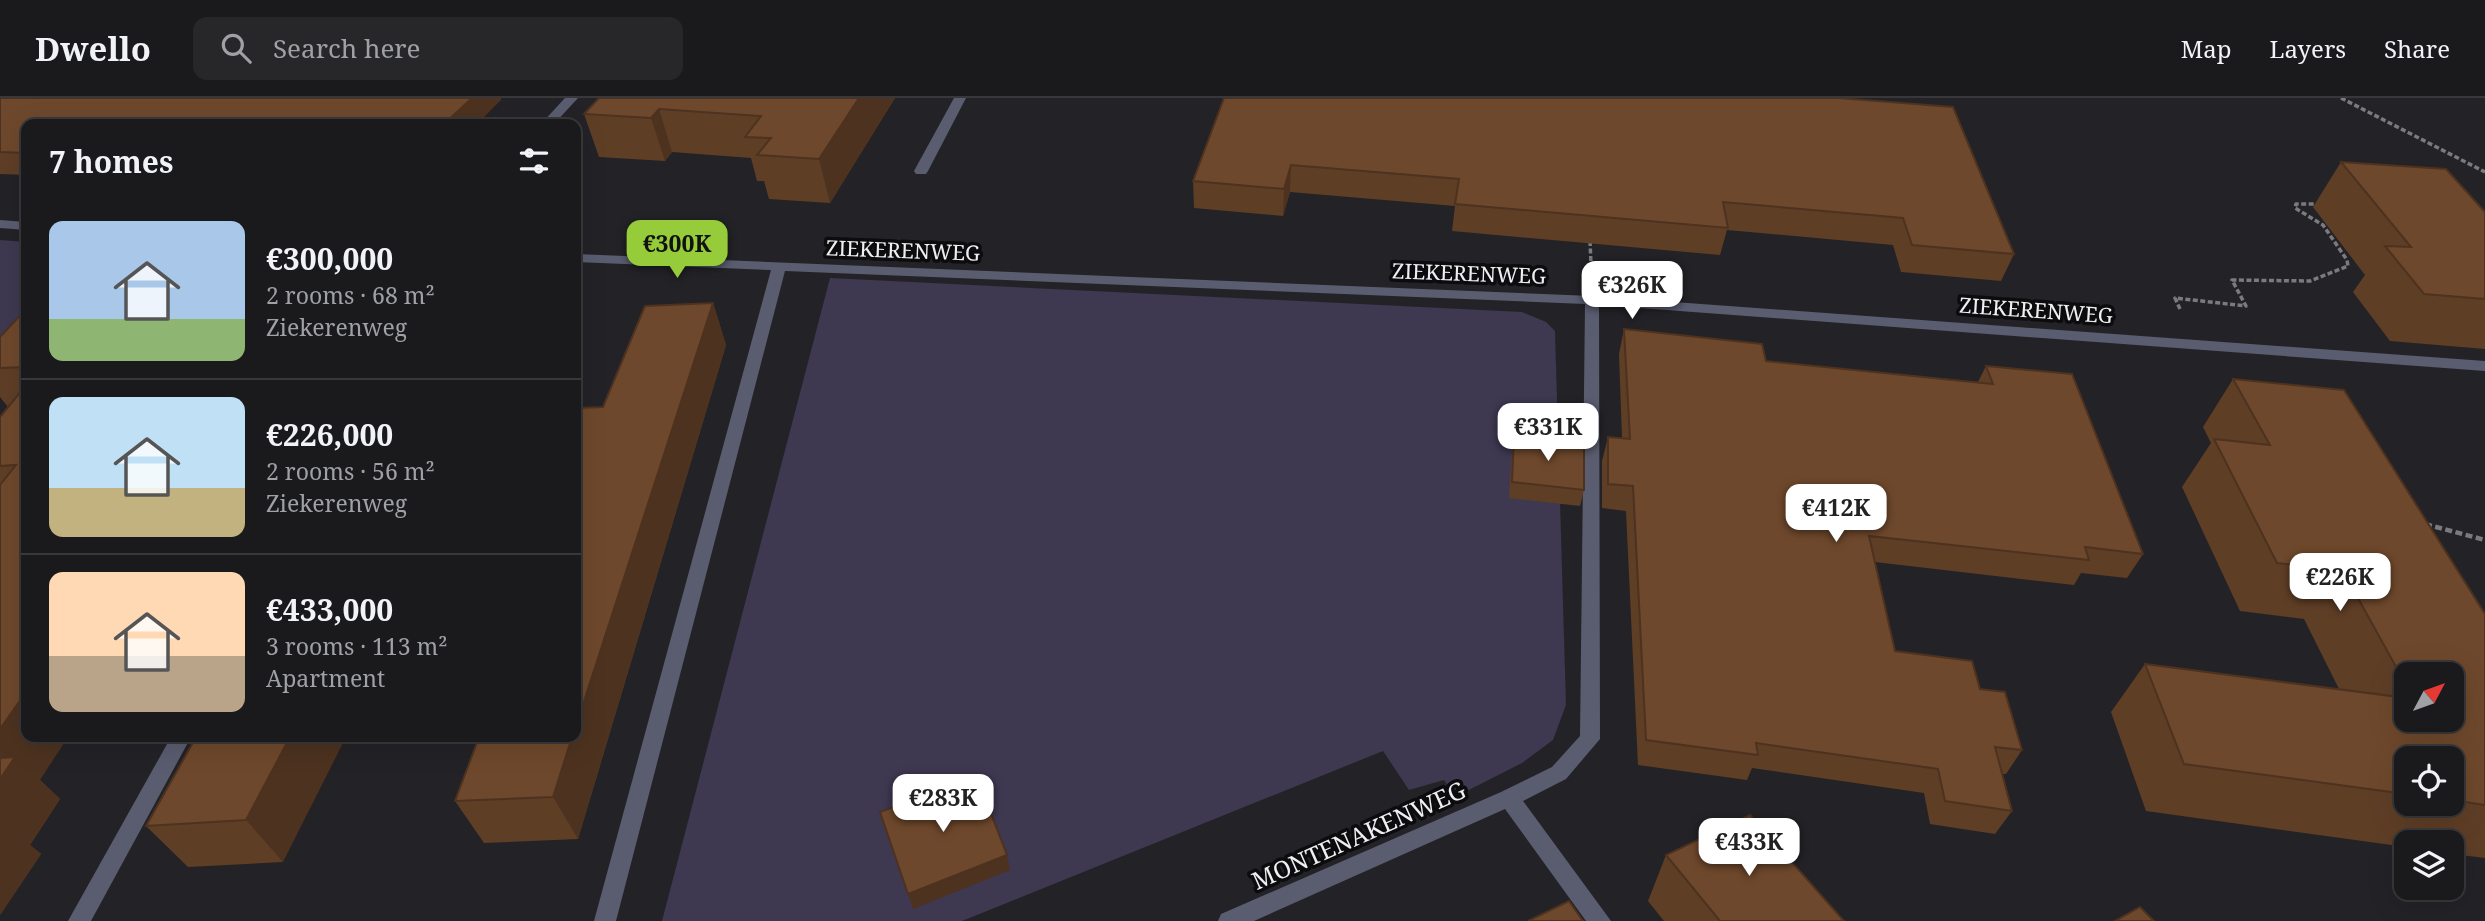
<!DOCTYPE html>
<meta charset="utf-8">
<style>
:root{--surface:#1a1a1d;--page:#27272a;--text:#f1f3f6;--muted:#9fa1a4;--line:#38383b;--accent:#96cc39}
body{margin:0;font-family:"Noto Serif",serif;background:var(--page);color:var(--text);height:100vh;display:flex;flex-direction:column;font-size:26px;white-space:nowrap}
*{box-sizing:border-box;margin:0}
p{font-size:23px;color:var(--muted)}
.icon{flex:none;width:38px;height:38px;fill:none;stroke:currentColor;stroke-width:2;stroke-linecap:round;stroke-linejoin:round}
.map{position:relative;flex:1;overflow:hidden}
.panel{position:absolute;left:21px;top:21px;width:560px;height:623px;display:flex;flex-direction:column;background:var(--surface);border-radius:14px;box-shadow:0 7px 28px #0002,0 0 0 2px var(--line)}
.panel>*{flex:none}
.needle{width:46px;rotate:49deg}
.tools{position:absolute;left:2394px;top:564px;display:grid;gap:14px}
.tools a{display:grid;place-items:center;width:70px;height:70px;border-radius:14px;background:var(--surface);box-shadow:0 7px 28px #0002,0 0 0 2px var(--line);font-size:35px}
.price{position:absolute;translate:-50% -60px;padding:0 16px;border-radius:14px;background:#fff;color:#222;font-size:23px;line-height:46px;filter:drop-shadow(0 2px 4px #0008)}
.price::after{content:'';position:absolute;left:50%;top:42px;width:21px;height:16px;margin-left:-10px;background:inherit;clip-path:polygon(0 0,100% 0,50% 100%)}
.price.current{background:var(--accent);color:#111}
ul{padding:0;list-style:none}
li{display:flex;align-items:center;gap:21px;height:175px;padding:0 28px}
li+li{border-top:2px solid var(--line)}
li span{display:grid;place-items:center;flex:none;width:196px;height:140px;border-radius:14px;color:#555}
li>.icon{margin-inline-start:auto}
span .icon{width:84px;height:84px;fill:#fffc;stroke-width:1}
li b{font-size:30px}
h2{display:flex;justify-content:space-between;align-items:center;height:84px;padding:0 28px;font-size:30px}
header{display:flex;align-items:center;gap:42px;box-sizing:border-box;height:98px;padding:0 35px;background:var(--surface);border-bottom:2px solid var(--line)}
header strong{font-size:33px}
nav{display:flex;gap:38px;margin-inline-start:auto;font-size:24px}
.search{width:490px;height:63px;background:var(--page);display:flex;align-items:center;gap:18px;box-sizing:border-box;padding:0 24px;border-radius:14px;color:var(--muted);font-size:26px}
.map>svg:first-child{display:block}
.green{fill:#3e3851}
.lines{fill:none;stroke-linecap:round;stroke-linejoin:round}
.path-far1{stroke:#7b7a7e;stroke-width:3.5;stroke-dasharray:5 2.5;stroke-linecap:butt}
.path{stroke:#7b7a7e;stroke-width:4.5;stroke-dasharray:7 3.5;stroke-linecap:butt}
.minor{fill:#5a5d70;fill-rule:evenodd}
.wall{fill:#5f3e26;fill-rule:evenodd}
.shaded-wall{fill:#4d321f}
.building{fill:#6e482c;stroke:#4d321f;stroke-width:2}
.labels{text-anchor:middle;stroke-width:7;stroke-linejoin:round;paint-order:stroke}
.street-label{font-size:21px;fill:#efeef1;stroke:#0c0c0e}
.near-street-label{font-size:24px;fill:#efeef1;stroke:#0c0c0e}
</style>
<header>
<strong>Dwello</strong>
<div class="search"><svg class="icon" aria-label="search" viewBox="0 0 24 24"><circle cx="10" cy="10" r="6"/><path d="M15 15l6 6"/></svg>Search here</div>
<nav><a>Map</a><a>Layers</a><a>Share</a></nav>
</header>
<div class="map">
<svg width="2485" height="823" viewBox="0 0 2485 823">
<rect width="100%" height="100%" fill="#232227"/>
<!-- green -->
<g class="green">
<path d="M0 142 26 144V258L0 291Z"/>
<path d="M830 180 1522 214 1546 224 1555 233 1566 607 1553 642 1522 665 1455 699 1444 682 1409 692 1383 653 962 823H662Z"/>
</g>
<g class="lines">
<!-- path-far1 -->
<g class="path-far1">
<path d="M2341 0 2485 74"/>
<path d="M1590 143 1591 166"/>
<path d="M2180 211 2175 200 2246 208 2232 182 2310 183 2348 168 2347 162 2323 127 2295 110 2296 106H2320"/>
</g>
<!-- path -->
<path class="path" d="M2425 426 2485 442"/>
<!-- minor -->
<g class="minor">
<path d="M565 0H578L554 26H541Z"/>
<path d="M954 0H966L928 73 926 76H916L914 73Z"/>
<path d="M0 122 26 124V132L0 130Z"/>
<path d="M576 156 1592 198 2485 263V273L1599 207 1600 641 1566 681 1523 703 1611 823H1586L1505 711 1254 823H1218L1221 816 1501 694 1552 669 1580 638 1585 206 785 173 616 823H594L771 172 576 164Z"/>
<path d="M171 639H191L91 823H68Z"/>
</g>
</g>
<!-- wall -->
<g class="wall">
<path d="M0 0H501V2L26 26V77L0 76Z"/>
<path d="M599 0H895L830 105 769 101 764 83H757L751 60 672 54 665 63 599 59 584 16Z"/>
<path d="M1224 0H1839L2014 156 2001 183 1901 174 1893 147 1727 132 1720 157 1452 133 1455 108 1290 94 1283 118 1194 110 1193 83Z"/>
<path d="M2341 64 2485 114V251L2390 243 2353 194 2365 177 2313 109Z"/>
<path d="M713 205 726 247 578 741 484 745 455 703 603 309Z"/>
<path d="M26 211V639L40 682 60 701 30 747 41 756 0 817V319L8 309 0 299V239Z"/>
<path d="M1624 231 1766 263 1978 284 1986 268 2143 456 2127 480 2081 475 2074 487 1875 464 1895 553 1980 591 2022 652 2006 676H2002L2012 713 1995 736 1930 726 1924 695 1752 670 1747 682 1638 667 1626 413 1602 410V363L1608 339 1622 340 1619 256Z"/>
<path d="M2233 281 2485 516V760L2452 756V744H2406V749L2146 713 2111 614 2145 566 2339 591 2304 521 2240 513 2182 389 2211 345 2203 329ZM2406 576 2452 621H2406ZM2406 660H2452V705H2406Z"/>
<path d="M1514 337 1584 392 1580 408 1509 400 1512 353Z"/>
<path d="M196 639 283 764 188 769 146 728Z"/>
<path d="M1666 757 1844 823H1664L1648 803Z"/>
</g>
<!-- shaded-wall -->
<g class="shaded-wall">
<path d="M472 0H501V2L477 26H444Z"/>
<path d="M859 0H895L830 105 819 61Z"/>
<path d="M659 11 672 54 665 63 651 20Z"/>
<path d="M1291 67 1290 94 1283 118 1284 91Z"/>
<path d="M713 205 726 247 578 741 553 699 572 639H576V628Z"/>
<path d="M26 594V639H68L40 682 60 701 30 747 41 756 0 817V631Z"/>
<path d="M290 639H346L283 764 246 722Z"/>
<path d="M1007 757 1010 772 913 811 908 796Z"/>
</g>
<!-- building -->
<g class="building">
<path d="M0 0H472L444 26H26V55L0 54Z"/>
<path d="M599 0H859L819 61 757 57 771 40 745 39 761 18 659 11 651 20 584 16Z"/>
<path d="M1224 0H1839L1953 9 2014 156 1912 147 1903 120 1723 104 1728 130 1455 106 1459 81 1291 67 1284 91 1193 83Z"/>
<path d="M2341 64 2446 71 2485 114V201L2424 196 2385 148 2411 149Z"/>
<path d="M713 205 576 628V310L603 309 645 208Z"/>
<path d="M26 211V269L0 270V239Z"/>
<path d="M1624 231 1762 246 1766 263 1993 286 1986 268 2072 276 2143 456 2085 449 2089 462 1869 438 1895 553 1972 563 1980 591 2005 594 2022 652 1995 649 2012 713 1945 703 1938 671 1756 645 1758 657 1646 642 1633 388 1608 386V339L1630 341Z"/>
<path d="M2233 281 2344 292 2485 516V707L2452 702V660H2406V696L2184 666 2145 566 2406 600V621H2452V576H2406V587L2343 473 2277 465 2214 341 2270 347Z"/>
<path d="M26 287V594L0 631V387L16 367 0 368V319Z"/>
<path d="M1514 337 1584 345V392L1512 384Z"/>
<path d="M196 639H290L246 722 146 728Z"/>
<path d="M479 639H572L553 699 455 703Z"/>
<path d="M15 659 0 681V660Z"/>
<path d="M976 677 1007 757 908 796 880 714Z"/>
<path d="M1750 717 1844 823H1720L1666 757Z"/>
<path d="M1569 803 1583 823H1528Z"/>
<path d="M2140 809 2154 823H2115Z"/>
</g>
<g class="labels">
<!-- street labels -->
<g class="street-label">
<text transform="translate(903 153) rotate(2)" y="7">ZIEKERENWEG</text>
<text transform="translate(1469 176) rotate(2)" y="7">ZIEKERENWEG</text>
<text transform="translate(2036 213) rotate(4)" y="7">ZIEKERENWEG</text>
</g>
<!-- near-street labels -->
<g class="near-street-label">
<text transform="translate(1359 738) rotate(-24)" y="8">MONTENAKENWEG</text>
</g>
</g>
</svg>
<div class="tools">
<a><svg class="needle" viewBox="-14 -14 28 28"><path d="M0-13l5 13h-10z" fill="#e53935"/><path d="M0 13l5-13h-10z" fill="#9fa1a4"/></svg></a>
<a><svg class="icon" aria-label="locate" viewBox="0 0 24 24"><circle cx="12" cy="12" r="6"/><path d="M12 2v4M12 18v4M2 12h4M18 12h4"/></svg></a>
<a><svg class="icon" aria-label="layers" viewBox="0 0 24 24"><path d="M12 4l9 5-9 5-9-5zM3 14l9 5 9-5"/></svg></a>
</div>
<b class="price current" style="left:677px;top:182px">€300K</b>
<b class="price" style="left:1632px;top:223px">€326K</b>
<b class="price" style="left:1548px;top:365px">€331K</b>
<b class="price" style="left:1836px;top:446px">€412K</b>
<b class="price" style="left:2340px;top:515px">€226K</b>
<b class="price" style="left:943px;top:736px">€283K</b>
<b class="price" style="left:1749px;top:780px">€433K</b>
<section class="panel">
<h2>7 homes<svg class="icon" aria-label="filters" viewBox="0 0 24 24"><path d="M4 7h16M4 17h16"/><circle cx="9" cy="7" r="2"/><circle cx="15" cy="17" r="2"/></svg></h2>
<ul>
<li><span style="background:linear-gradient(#a9c7e8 70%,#8fb573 0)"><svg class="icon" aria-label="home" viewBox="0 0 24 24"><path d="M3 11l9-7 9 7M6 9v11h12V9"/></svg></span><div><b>€300,000</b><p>2 rooms · 68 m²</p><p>Ziekerenweg</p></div></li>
<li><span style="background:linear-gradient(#bfe0f5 65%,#c2b280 0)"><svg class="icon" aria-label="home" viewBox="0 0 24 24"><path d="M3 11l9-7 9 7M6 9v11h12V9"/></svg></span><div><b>€226,000</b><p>2 rooms · 56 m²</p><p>Ziekerenweg</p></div></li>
<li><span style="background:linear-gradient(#ffd9b3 60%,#b9a48a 0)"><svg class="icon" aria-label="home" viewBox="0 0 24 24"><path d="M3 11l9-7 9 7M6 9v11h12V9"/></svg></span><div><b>€433,000</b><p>3 rooms · 113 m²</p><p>Apartment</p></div></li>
</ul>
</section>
</div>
